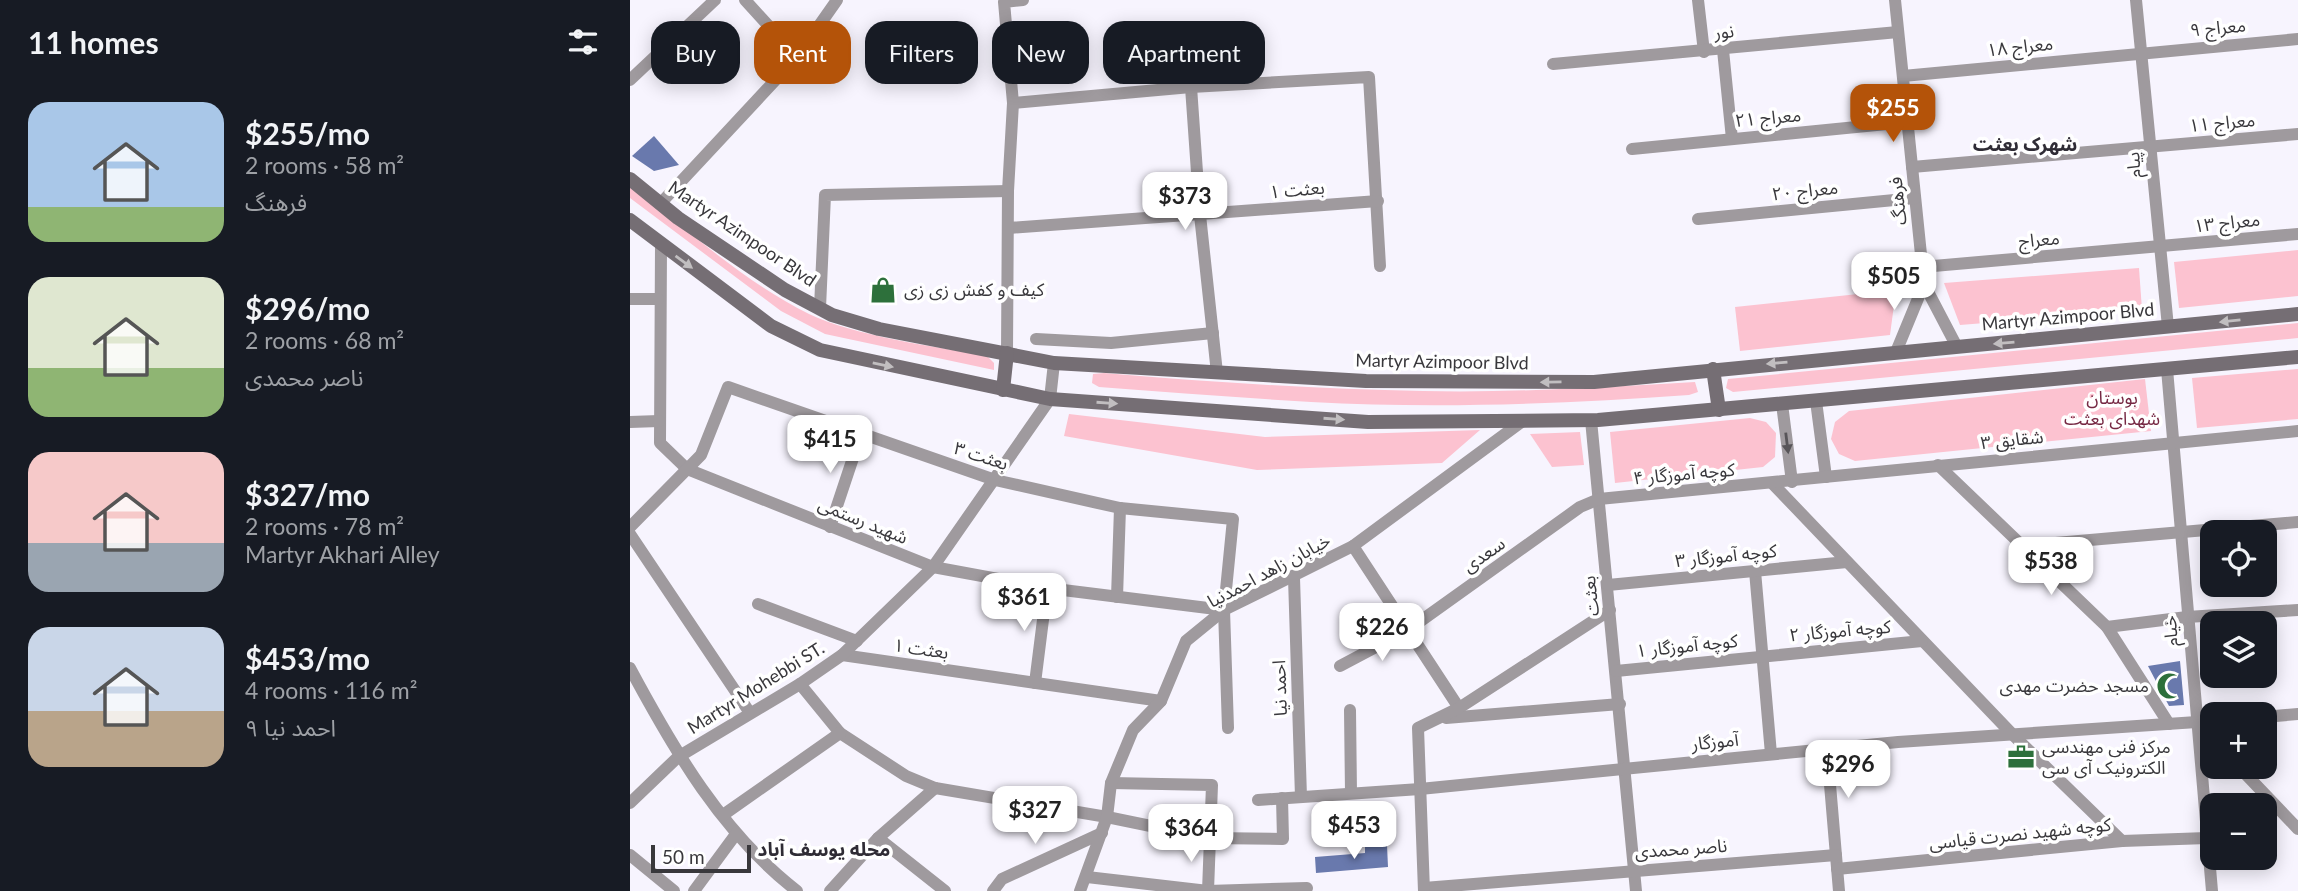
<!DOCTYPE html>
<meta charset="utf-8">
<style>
:root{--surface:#171b24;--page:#242831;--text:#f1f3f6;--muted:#9ea1a6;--accent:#b45309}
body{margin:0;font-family:Lato,"Noto Sans Arabic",sans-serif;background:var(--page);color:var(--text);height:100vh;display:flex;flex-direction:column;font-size:26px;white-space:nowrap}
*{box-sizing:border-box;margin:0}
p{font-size:23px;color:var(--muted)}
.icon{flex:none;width:38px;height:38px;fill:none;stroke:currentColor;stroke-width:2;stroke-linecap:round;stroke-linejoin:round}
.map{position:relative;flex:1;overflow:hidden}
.sheet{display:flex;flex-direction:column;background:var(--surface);width:630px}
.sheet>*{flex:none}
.guide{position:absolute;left:21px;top:21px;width:665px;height:63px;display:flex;gap:14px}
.buttons{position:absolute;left:1570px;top:520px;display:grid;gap:14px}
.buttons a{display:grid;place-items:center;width:77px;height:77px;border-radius:14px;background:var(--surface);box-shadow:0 4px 18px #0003;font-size:35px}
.scale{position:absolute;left:21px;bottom:18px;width:100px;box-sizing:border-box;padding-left:7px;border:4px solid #39383c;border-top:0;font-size:19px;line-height:24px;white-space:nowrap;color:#39383c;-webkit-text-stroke:5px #fff;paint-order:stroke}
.price{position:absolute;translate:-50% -60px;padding:0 16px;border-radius:14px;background:#fff;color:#222;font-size:23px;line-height:46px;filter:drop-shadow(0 2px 4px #0008)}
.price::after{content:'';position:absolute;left:50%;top:42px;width:21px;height:16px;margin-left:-10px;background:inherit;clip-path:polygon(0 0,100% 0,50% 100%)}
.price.active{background:var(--accent);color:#fff}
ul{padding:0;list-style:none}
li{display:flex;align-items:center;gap:21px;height:175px;padding:0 28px}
li span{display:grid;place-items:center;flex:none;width:196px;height:140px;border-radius:21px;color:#555}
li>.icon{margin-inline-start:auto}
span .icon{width:84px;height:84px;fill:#fffc;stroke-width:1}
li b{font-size:30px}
h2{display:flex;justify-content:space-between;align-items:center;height:84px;padding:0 28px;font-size:30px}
.tag{padding:0 24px;border-radius:21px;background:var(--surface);box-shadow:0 4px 18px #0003;font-size:24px;line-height:63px}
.tag.active{background:var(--accent);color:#fff}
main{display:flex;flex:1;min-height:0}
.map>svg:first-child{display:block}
.green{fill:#fcc2d0}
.building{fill:#6979ad}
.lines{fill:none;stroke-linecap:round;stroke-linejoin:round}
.minor{stroke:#9f9a9e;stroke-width:12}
.secondary{stroke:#756e74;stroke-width:14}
.oneway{fill:#c1bec0}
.oneway2{fill:#585559}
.labels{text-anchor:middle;stroke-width:7;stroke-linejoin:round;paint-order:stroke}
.street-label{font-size:18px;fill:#39383c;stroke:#fff}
.poi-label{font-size:18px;fill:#39383c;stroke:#fff;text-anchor:start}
.park-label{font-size:18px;fill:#762843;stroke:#fff}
.neighbourhood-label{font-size:19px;font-weight:bold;fill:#2f2c35;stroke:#fff}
</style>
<main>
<section class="sheet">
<h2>11 homes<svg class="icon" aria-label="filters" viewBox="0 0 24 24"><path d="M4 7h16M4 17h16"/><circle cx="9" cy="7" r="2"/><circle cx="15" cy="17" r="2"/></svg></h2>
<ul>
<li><span style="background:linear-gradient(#a9c7e8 75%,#8fb573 0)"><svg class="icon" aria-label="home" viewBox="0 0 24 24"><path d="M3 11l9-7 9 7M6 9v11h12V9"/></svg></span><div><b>$255/mo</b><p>2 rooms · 58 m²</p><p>فرهنگ</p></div></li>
<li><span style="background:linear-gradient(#dfe7d0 65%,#8fb573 0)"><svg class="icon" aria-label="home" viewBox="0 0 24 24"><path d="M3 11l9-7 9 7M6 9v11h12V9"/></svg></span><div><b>$296/mo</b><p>2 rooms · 68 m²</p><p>ناصر محمدی</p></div></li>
<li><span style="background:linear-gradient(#f6c9c9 65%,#9aa5b1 0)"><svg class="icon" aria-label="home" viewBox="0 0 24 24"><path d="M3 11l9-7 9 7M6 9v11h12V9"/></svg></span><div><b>$327/mo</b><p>2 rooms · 78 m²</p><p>Martyr Akhari Alley</p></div></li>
<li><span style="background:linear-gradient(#c9d6e8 60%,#b9a48a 0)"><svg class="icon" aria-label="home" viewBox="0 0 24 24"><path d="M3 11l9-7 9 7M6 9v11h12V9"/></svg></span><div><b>$453/mo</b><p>4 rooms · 116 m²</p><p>احمد نیا ۹</p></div></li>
</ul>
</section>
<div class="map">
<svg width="1668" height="891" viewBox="0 0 1668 891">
<rect width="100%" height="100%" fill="#f7f4fe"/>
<!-- green -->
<g class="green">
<path d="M0 184C57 230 113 281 179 314 222 335 308 348 356 355L364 363V370L195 334 151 311 0 198Z"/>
<path d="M1668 250V296L1549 308 1544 262Z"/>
<path d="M1509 268 1512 310 1330 325 1314 283Z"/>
<path d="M1266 290 1260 335 1110 351 1105 307Z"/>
<path d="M1668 323V338L1103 392 1096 388 1098 379Z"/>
<path d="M1668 369V419L1567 428 1562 378Z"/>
<path d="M474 373C580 382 686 389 793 391 884 393 975 387 1065 382L1068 392 1059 395C934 404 807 409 681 402 610 398 539 392 469 387L462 383 463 374Z"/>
<path d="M1515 379 1521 431 1225 461 1209 454 1201 439 1205 422 1219 411Z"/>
<path d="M439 414 635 437 850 430 812 463 627 470 434 436Z"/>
<path d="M1120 418 1136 422 1146 433 1145 457 1133 467 985 483 980 432Z"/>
<path d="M950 432 954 465 922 467 900 434Z"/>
</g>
<!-- building -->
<g class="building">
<path d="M24 136 49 165 24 171 2 156Z"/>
<path d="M1550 661 1554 705 1539 706 1518 666Z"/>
<path d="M757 845 758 867 686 873 685 857 735 853V847Z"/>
</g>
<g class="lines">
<!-- minor -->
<g class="minor">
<path d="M115 0 167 57"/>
<path d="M1068 0 1074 52"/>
<path d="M1265 0 1294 284 1266 352"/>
<path d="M1506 0 1538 327"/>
<path d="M1093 50 1102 139"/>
<path d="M923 64 1268 32"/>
<path d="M1273 76 1668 39"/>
<path d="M0 80 85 0"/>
<path d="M561 87 570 215 587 373"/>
<path d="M383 103 561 87 739 77 750 266"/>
<path d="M1002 149 1277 122"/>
<path d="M1282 167 1668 134"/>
<path d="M30 204 167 57 207 0"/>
<path d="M1068 219 1285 198"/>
<path d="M379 228 748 201"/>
<path d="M31 246 30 443 57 469 303 567 417 588 594 610"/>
<path d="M1292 267 1668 234"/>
<path d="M1294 284 1327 347"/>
<path d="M0 299H28"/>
<path d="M190 308 195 195 378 191"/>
<path d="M406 339 481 343 583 333"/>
<path d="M377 353 378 191 383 103 374 2 393 0"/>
<path d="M1537 369 1582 891"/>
<path d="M1186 401 1196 477"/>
<path d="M1152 404 1162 482"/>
<path d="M961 420 1006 891"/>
<path d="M0 422 29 421"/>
<path d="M1308 465 1477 627 1539 724"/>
<path d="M1143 484 1383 735 1492 841"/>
<path d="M0 527 71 455 98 387 365 480 490 508 603 519 594 610 598 728"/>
<path d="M200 527 231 434"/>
<path d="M0 534 120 713"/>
<path d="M723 546 829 708"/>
<path d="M1391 546 1668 522"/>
<path d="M1125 571 1141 754"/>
<path d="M664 578 671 797"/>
<path d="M978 585 1217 562"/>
<path d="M487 597 490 508"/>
<path d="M128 604 227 641"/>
<path d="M1477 627 1557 617 1668 610"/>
<path d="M212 655 531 701"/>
<path d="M710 666 778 630 950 507 969 499 1668 431"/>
<path d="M0 668C44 750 92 833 167 891"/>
<path d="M986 671 1292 641"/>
<path d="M405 683 417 588"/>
<path d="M170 684 210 733 276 776 305 788 477 817 579 838 653 839 652 798"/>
<path d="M720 710 721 793"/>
<path d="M1634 717 1668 714"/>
<path d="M816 718 990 704"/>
<path d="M1566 722 1582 739"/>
<path d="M1197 749 1209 891"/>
<path d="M1608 766 1668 829"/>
<path d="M481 783 582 785 578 891"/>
<path d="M628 800 790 789 1268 742 1582 721"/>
<path d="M0 803 48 757 170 684 212 655 303 567 420 399 424 363"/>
<path d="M93 815 210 733"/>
<path d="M248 838 315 891"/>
<path d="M0 855 44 891"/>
<path d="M1207 869 1492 841 1577 838"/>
<path d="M457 877 578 891 677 888"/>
<path d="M794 888 1206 855"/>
<path d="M64 891 106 834"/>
<path d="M200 891 248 838 305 788"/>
<path d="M363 891 372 879 472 833"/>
<path d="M450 891 477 817 481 783 503 730 531 701 556 641 594 610 723 546 894 420"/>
<path d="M794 891 788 728 829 708 980 610"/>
</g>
<!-- secondary -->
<g class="secondary">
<path d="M0 179 48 218 155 290 202 315 249 329 424 363 736 381 964 382 1668 314"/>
<path d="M0 220 141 326 190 350 420 399 738 422 968 420 1668 357"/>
<path d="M1083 369 1089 410"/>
<path d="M373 390 377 353"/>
</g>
</g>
<!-- one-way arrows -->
<defs><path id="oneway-solid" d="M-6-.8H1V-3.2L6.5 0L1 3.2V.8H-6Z" transform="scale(1.75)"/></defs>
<g class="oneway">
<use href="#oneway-solid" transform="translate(54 262) rotate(36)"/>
<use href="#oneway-solid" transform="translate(1600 321) rotate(174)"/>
<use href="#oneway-solid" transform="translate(1374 343) rotate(175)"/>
<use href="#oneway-solid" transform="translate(1147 363) rotate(175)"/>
<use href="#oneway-solid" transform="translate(253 365) rotate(12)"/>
<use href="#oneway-solid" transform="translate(921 382) rotate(179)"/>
<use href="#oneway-solid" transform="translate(477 403) rotate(4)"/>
<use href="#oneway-solid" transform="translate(704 419) rotate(4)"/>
</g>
<use class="oneway2" href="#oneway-solid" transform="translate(1157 443) rotate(83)"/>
<!-- icons -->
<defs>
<g id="shop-bare" transform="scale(2.1)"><path d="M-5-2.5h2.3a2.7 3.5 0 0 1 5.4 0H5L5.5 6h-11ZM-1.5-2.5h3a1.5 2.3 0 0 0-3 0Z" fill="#2d703b" stroke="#fff" stroke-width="2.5" paint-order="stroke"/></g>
<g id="mosque-bare" transform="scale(2.1)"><path d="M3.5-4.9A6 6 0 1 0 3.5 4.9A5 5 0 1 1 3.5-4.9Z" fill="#2d703b" stroke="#fff" stroke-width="2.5" paint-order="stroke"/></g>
<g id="office-bare" transform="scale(2.1)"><path d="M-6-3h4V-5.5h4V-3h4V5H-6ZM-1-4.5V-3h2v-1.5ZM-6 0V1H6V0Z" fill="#2d703b" stroke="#fff" stroke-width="2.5" paint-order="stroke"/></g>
</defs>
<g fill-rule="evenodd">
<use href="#shop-bare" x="253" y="290"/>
<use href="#mosque-bare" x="1540" y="686"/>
<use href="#office-bare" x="1391" y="757"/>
</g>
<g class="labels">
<!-- street labels -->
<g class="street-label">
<text transform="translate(1588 28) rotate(-5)" y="6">معراج ۹</text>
<text transform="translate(1094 32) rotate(-6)" y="6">نور</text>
<text transform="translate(1390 47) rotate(-6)" y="6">معراج ۱۸</text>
<text transform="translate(1138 118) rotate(-5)" y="6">معراج ۲۱</text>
<text transform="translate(1592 123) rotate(-5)" y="6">معراج ۱۱</text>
<text transform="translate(1504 165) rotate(-95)" y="6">پیام</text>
<text transform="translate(667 190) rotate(-5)" y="6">بعثت ۱</text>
<text transform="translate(1175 191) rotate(-6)" y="6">معراج ۲۰</text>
<text transform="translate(1268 201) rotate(-96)" y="6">فرهنگ</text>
<text transform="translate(1597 223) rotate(-6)" y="6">معراج ۱۳</text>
<text transform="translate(112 234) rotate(34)" y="6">Martyr Azimpoor Blvd</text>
<text transform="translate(1409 240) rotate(-5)" y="6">معراج</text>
<text transform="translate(1438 317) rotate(-5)" y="6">Martyr Azimpoor Blvd</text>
<text transform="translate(812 362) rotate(1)" y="6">Martyr Azimpoor Blvd</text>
<text transform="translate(1382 440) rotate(-6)" y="6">شقایق ۳</text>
<text transform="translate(351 456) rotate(18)" y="6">بعثت ۳</text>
<text transform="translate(1054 474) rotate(-5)" y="6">کوچه آموزگار ۴</text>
<text transform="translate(233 521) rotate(22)" y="6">شهید رستمی</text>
<text transform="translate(854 555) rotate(-35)" y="6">سعدی</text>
<text transform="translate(1096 556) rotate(-6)" y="6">کوچه آموزگار ۳</text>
<text transform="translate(639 571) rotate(-28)" y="6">خیابان زاهد احمدنیا</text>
<text transform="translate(961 596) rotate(-96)" y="6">بعثت</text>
<text transform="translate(1210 631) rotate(-5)" y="6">کوچه آموزگار ۲</text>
<text transform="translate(1541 631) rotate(-95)" y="6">خیام</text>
<text transform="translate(1057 646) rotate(-6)" y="6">کوچه آموزگار ۱</text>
<text transform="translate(291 649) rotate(8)" y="6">بعثت ۱</text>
<text transform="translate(126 688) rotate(-32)" y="6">Martyr Mohebbi ST.</text>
<text transform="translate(650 688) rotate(-92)" y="6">احمد نیا</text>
<text transform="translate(1085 742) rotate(-6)" y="6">آموزگار</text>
<text transform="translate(1390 834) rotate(-6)" y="6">کوچه شهید نصرت قیاسی</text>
<text transform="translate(1051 849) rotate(-4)" y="6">ناصر محمدی</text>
</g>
<!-- poi labels -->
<g class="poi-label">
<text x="274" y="296">کیف و کفش زی زی</text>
<text x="1519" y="692" text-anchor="end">مسجد حضرت مهدی</text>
<text x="1412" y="753">مرکز فنی مهندسی<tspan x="1412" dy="21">الکترونیک آی سی</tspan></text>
</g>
<!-- park labels -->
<g class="park-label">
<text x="1482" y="404">بوستان<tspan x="1482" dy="21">شهدای بعثت</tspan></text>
</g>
<!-- neighbourhood labels -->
<g class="neighbourhood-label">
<text x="1395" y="151">شهرک بعثت</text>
<text x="194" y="856">محله یوسف آباد</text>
</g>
</g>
</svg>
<div class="buttons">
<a><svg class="icon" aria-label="locate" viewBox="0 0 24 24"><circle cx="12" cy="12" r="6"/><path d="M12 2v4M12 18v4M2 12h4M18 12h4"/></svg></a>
<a><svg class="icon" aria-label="layers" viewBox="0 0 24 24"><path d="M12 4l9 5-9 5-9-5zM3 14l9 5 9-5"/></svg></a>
<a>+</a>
<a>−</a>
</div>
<div class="scale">50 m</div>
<b class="price active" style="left:1263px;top:144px">$255</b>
<b class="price" style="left:555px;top:232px">$373</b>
<b class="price" style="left:1264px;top:312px">$505</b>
<b class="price" style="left:200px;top:475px">$415</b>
<b class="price" style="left:1421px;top:597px">$538</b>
<b class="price" style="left:394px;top:633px">$361</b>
<b class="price" style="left:752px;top:663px">$226</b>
<b class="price" style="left:1218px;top:800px">$296</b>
<b class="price" style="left:405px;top:846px">$327</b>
<b class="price" style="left:724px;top:861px">$453</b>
<b class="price" style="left:561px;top:864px">$364</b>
<div class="guide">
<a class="tag">Buy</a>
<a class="tag active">Rent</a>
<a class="tag">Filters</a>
<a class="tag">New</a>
<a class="tag">Apartment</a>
</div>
</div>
</main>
